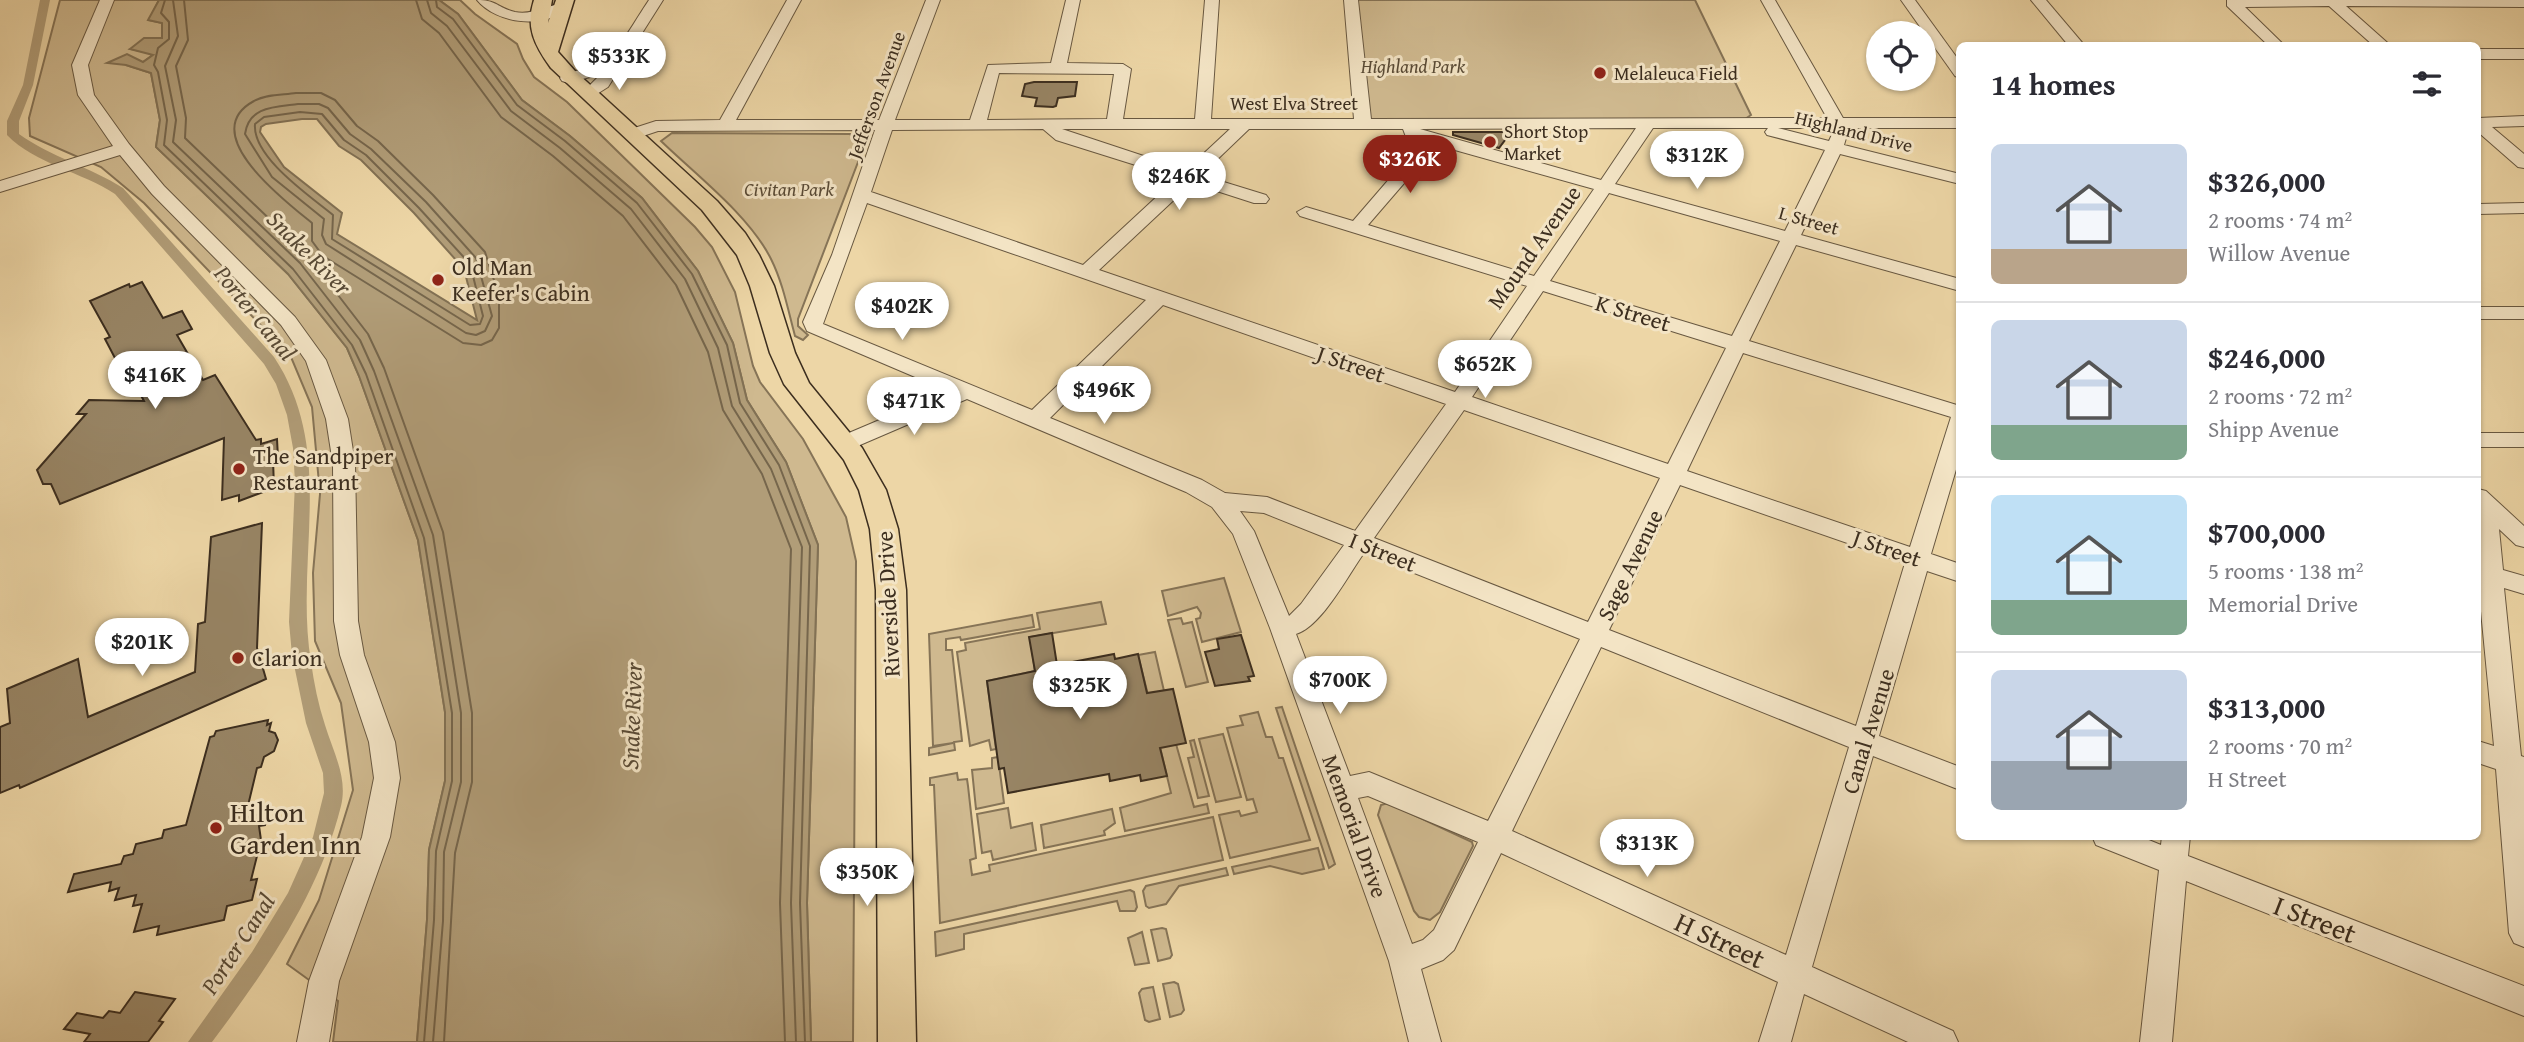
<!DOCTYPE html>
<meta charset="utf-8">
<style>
:root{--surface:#fff;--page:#f7f7f7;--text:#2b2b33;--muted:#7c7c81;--line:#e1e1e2;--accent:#8f2418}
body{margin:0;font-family:"Gentium Book Plus",serif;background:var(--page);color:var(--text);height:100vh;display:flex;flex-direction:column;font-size:26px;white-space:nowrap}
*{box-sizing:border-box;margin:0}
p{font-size:23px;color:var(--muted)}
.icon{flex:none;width:38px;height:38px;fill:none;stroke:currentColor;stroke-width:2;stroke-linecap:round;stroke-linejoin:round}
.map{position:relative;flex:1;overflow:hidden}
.side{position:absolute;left:1956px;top:42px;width:525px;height:798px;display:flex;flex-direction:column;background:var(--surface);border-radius:10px;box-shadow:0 2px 5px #0004}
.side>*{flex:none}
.fabs{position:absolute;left:1866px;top:21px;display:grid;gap:14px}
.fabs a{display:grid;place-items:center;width:70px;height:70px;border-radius:50%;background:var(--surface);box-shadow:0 2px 5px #0004;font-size:35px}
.price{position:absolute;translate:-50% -60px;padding:0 16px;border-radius:24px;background:#fff;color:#222;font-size:23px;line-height:46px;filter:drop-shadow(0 2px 4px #0008)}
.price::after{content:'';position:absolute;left:50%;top:42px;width:21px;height:16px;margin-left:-10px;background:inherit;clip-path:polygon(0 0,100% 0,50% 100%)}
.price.selected{background:var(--accent);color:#fff}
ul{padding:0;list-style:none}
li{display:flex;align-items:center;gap:21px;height:175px;padding:0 35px}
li+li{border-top:2px solid var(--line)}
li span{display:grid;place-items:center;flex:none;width:196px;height:140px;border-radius:10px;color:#555}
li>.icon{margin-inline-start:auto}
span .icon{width:84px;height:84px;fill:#fffc;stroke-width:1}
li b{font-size:30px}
h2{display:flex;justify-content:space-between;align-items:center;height:84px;padding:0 35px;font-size:30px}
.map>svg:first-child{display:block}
.green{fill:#cfb98f;stroke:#867457;stroke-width:2}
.water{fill:#b19d78;stroke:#827154;stroke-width:2;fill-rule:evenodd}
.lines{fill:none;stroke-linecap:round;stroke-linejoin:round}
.shore{stroke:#76664c;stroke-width:2}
.canal{fill:#b19d78;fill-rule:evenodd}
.building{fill:#988565;stroke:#3c2e1f;stroke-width:2}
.minor-casing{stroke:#685841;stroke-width:2}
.major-casing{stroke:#3c2e1f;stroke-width:3}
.minor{fill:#f3e4c5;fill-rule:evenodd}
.major{fill:#edd6a6;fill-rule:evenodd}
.poi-dot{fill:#8f2418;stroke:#f3e4c5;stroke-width:2.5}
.labels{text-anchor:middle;stroke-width:6;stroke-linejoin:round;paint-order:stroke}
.far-park-label{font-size:19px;font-style:italic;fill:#594a35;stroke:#f3e4c5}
.far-poi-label{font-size:19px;fill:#3c2e1f;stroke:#f3e4c5;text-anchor:start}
.far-street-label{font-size:19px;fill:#3c2e1f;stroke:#f3e4c5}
.street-label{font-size:23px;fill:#3c2e1f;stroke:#f3e4c5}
.poi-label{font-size:23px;fill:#3c2e1f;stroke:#f3e4c5;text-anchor:start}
.water-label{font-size:24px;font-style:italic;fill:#594a35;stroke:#f3e4c5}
.near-poi-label{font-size:28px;fill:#3c2e1f;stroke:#f3e4c5;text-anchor:start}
.near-street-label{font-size:28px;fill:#3c2e1f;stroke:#f3e4c5}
</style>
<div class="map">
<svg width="2524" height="1042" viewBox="0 0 2524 1042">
<rect width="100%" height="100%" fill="#edd6a6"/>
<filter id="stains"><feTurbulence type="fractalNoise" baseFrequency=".00286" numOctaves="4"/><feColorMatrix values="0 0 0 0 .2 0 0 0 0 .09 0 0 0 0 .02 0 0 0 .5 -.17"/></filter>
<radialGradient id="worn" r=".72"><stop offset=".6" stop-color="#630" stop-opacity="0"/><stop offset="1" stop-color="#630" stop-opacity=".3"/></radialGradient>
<!-- green -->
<g class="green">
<path d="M60 0H159L149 20 162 23V39L131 49 154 54 143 62 126 65 151 73 160 120 156 147 288 274 347 348 359 376 418 540 445 712V781L429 850 427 920 417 1042H333L338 1001 287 964 319 900 353 790 341 703 315 641 313 573 320 494 312 407 291 357 144 203 101 167 30 136 29 118Z"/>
<path d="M439 0H460L475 14 517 44 523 59 534 77 567 102 695 227 712 247 735 292 753 366 760 382 803 439 846 517 856 561 853 1042H811L807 903 818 545 786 462 747 400 733 343 698 271 642 198 570 136 522 100 458 14Z"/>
<path d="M1351 0H1695L1751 115 1739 123H1363Z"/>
<path d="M672 133 850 134 863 149 798 319V326L808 335 803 340 795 336C788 310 783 283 771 259 749 215 696 175 661 141Z"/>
<path d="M1224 578 1241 632 1202 642 1196 619 1200 618 1201 613 1197 607 1168 616 1162 591Z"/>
<path d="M1101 602 1106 624 1030 637 1035 671 987 681 996 749 991 750 989 740 970 746 957 652 966 650 965 643 1040 629 1037 613Z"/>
<path d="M1032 615 1034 627 961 640 960 637 946 639V650H952L962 741 954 742 955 750 929 755V748L953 743 933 746 929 634Z"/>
<path d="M1181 618 1183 624 1192 622 1208 682 1186 687 1168 620Z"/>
<path d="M1155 652 1164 691 1148 695 1138 655Z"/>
<path d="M1282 707 1335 864 1329 868 1276 708Z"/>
<path d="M1258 712 1266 737H1272L1279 758H1283L1310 840 1230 858 1219 815 1239 811 1241 816 1257 812 1253 799 1247 800 1227 728 1243 725 1240 716Z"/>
<path d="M1223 734 1241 797 1216 802 1199 739Z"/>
<path d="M1194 740 1209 796 1198 798 1188 758 1194 757 1190 741Z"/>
<path d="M1176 744 1194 807 1207 804 1209 813 1125 831 1120 808 1171 793 1160 747Z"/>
<path d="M998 757 1004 803 976 809 972 770 992 768V758Z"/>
<path d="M957 773 958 780 967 779 968 786 976 858 970 860 972 875 990 871 989 865 1213 817 1223 860 940 923 934 785H930V778Z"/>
<path d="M1388 803 1472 842 1473 846 1440 912 1430 920 1419 917 1414 911 1378 815 1381 805Z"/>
<path d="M1008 808 1011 828 1032 823 1036 850 993 860 991 851 982 853 977 814Z"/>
<path d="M1112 809 1115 823 1104 831 1105 835 1044 848 1041 825Z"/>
<path d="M1318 848 1324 869 1302 874 1270 866 1234 874 1232 867Z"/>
<path d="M1226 868 1228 875 1179 886 1166 904 1149 908 1146 906 1143 891 1146 886Z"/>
<path d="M1130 890 1134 892 1137 907 1135 911H1120L1117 901 964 934V949L936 956 935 932Z"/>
<path d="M1162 928 1166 929 1172 955 1170 958 1158 961 1151 930Z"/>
<path d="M1142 932 1149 963 1135 965 1128 938Z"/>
<path d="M1174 982 1178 984 1184 1010 1181 1014 1170 1017 1163 984Z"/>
<path d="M1153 987 1160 1019 1149 1022 1145 1020 1139 993 1142 989Z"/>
</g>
<!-- water -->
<path class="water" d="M159 0H439L458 14 522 100 570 136 642 198 698 271 733 343 747 400 786 462 818 545 807 903 811 1042H417L427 920 429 850 445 781V712L418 540 359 376 347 348 288 274 156 147 160 120 151 73 126 65 107 63 127 54 143 62 153 55 130 49 144 38H162V23L148 20ZM302 119H317L339 146 361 160 414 213 464 269 477 320 337 234 342 213 284 167 260 132 261 127 266 124Z"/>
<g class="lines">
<!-- shore -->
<g class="shore">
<path d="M165 0 161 13 169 22V39L158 48 154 65 158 72 167 120 164 145 293 269 352 345 366 374 424 538 452 713V781L436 851 434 920 424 1042"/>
<path d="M173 0 178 36 165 66 176 120 173 142 300 263 360 340 374 371 433 535 461 713V782L444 852 443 921 433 1042"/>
<path d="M184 0 188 40 176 66 186 118 185 138 308 256 368 334 384 368 443 532 472 713V782L455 853 444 1042"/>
<path d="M416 0 422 19 439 33 501 117 553 156 623 216 676 285 708 352 723 410 762 474 791 549 780 903 785 1042"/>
<path d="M427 0 431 13 447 26 511 111 560 148 631 209 685 279 718 348 732 406 771 469 802 547 791 903 796 1042"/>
<path d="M436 0 437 7 453 19 517 105 565 141 637 203 692 274 727 345 740 403 779 465 810 546 800 903 805 1042"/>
<path d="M296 93H321L335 100 357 126 378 141 433 195 485 252 499 296V328L492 340 481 345 463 343 323 256 312 241V223C285 201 195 133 254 101 266 94 283 95 296 93Z"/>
<path d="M298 104H319L328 108 350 134 371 149 426 202 476 258 492 316 485 331 476 335 466 333 326 244 322 235 324 219 272 177 245 134C249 106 275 107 298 104Z"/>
<path d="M300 112 322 114 344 140 366 155 419 208 470 264 483 316 480 324 470 325 332 239 333 215C310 196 252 157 255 124L264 117Z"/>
</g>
<!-- canal -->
<path class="canal" d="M40 0H50L33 85 19 121V134C51 157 90 167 123 188L274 357C337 452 294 558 311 662 314 683 318 704 325 725 333 752 348 777 341 806 319 894 266 970 212 1042H188L252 952 288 893 313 837 324 793 323 773 306 723 292 655 289 622 295 482 293 448 287 415 276 384 264 364 115 194C82 172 35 164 7 135V121L23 85Z"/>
</g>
<!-- building -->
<g class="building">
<path d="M1034 82H1077L1075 96 1058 98 1056 106 1053 107 1035 106 1037 98 1022 96 1025 84Z"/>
<path d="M1453 132H1511L1499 148 1453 135Z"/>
<path d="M142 282 163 318 182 311 192 329 177 335 203 380 215 375 256 440 261 439V444L277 439 278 458 273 459 274 488 239 501V495L222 500 224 438 60 504 51 484H43L37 470 86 414H77L89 400 144 401 121 358 116 360 105 339 110 337 90 301 129 284 130 287Z"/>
<path d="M262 523 257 648 266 679 20 788 19 785 0 793V727L10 723 7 689 78 659 88 717 195 672 198 624 205 622 211 537Z"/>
<path d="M1052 633 1057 665 1114 654 1115 659 1138 654 1147 693 1173 689 1186 743 1160 748 1167 776 1141 781 1140 775 1110 781 1109 774 1008 793 1004 768 999 769 987 681 1035 671 1029 637Z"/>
<path d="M1241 635 1254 676 1248 677 1250 681 1215 686 1205 652 1219 649 1217 639Z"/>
<path d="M268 720 267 725 271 723 269 731 275 733 278 740 274 751 264 757 261 767 257 768 245 818 268 812 265 825 259 826 261 840 251 880 257 879 252 900 227 906 224 920 157 935 159 926 134 932 142 904 133 906 136 895 115 900 119 888 109 891 111 882 68 892 74 874 121 864 124 856 133 854 136 844 162 838 164 830 186 825 210 737 214 736 216 731Z"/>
<path d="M135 992 175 999 159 1021 163 1022 148 1042H84L90 1034 64 1029 77 1013 103 1018 109 1011 120 1013Z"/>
</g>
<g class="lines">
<!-- minor casing -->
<g class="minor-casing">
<g id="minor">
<path d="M100 0H114L88 65 94 95 129 144 164 186 295 317 326 360 348 419 355 464 358 621 364 655 395 742 400 778 390 837 339 981 329 1042H297L309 981 362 837 374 778 369 742 340 655 334 621 333 464 326 419 306 361 281 325 152 194 120 155 0 192V181L113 146 78 95 72 65Z"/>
<path d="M477 0C497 0 498 8 515 12 531 15 546 7 561 3L568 7C545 30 497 24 477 0Z"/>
<path d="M649 0H663L608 87 589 99 581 94 601 74 568 83 562 81 560 78 562 75C618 61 619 45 649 0Z"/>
<path d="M787 0H801L736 120H879L926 0H940L895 120H970L988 65 1051 63 1066 0H1080L1067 63 1123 64 1131 69 1123 119H1195L1205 0H1219L1211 119H1354L1344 0H1358L1371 119 1827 118 1761 0H1775L1843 118H1960V128H1849L1844 145 1960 174V184L1840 154 1801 235 1960 279V291L1796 245 1749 341 1960 406V456L1931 554 1960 564V582L1927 571 1879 736 1960 767V790L1873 756 1812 967 1953 1031 1958 1042H1908L1804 994 1791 1042H1759L1778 982 1501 853 1454 950 1443 960 1421 969 1441 1042H1409L1389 961 1270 628 1233 534 1212 507 1186 492 967 399 853 448 845 450 837 448 834 443 837 438 948 391 807 331 803 322 832 255 875 130 658 131 631 140 623 135 625 131 656 121 720 120ZM999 73 1114 74 1107 119 987 120ZM1636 128 1601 180 1420 129ZM1653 128H1768L1765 132 1767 135 1825 150 1785 231 1615 184ZM1778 128H1833L1834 130 1829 141ZM1043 129 1056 140 1177 178 1083 265 871 192 892 130ZM1062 129H1230L1186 170ZM1249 129H1403L1406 137 1422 141 1353 221 1306 207 1297 212 1300 216 1527 286 1455 392 1099 270 1192 183 1254 203H1266L1269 199 1266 195 1201 175ZM1437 145 1594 189 1534 276 1368 225ZM1609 193 1780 241 1732 336 1550 281ZM867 203 1146 300 1032 410 823 324ZM1543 291 1726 348 1668 464 1472 397ZM1163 305 1446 404 1355 531 1267 497 1225 493 1202 480 1050 418ZM1743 353 1951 417 1910 547 1687 471ZM1464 410 1660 478 1588 622 1374 538ZM1680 485 1905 563 1856 726 1609 630ZM1240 511 1264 513 1344 545 1301 604 1289 616 1254 531ZM1364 553 1580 639 1488 821 1369 772 1350 776 1296 634C1322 626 1348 575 1364 553ZM1601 647 1849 747 1786 955 1512 831ZM1368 796 1478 842 1434 930 1423 940 1412 944 1358 798Z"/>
<path d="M1901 0H1915L1960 62V78L1955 76Z"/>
<path d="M2031 0H2046L2085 46H2069Z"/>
<path d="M2227 0H2524V7L2346 6 2391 46H2374L2329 6 2245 7 2285 46H2269L2227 6Z"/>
<rect x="2478" y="49" width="46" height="10"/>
<path d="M2524 116V126L2492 127 2524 154V168L2518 167 2478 132V118Z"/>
<path d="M2524 203V213L2478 214V204Z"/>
<rect x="2478" y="307" width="46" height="12"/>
<rect x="2478" y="433" width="46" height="14"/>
<path d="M2478 489 2486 491 2524 526V547L2516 545 2499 529 2503 570 2524 576V594L2504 588 2521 756 2524 757V947L2514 943 2509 933 2496 769 2478 763V741L2494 746 2478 580Z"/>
<path d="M2092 836H2139L2161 845 2162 836H2190L2188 856 2524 986V1016L2186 881 2172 1042H2140L2159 870 2096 845Z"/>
</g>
</g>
<!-- major casing -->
<g class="major-casing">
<path id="major" d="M534 0H552L548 23 556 0H574L558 52 575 71 717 201 745 233 759 255 774 286 795 353 809 383 862 448 886 490 898 529 906 590 916 1042H878L876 590 870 529 859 490 844 460 784 384 770 353 750 286 737 255 702 210 551 68C535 46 525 27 534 0Z"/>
</g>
<!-- minor -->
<use href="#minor" class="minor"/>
<!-- major -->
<use href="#major" class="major"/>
</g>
<!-- markers -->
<g class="poi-dot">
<circle cx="1600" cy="73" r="7"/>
<circle cx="1490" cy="142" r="7"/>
<circle cx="438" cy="280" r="7"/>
<circle cx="239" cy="469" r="7"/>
<circle cx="238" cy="658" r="7"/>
<circle cx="216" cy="828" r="7"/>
</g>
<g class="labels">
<!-- far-park labels -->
<g class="far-park-label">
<text x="1413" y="73">Highland Park</text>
<text x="789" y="196">Civitan Park</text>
</g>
<!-- far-poi labels -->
<g class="far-poi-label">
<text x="1614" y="80">Melaleuca Field</text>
<text x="1504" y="138">Short Stop<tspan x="1504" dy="22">Market</tspan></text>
</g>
<!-- far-street labels -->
<g class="far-street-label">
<text transform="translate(876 95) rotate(-70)" y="7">Jefferson Avenue</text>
<text x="1294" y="110">West Elva Street</text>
<text transform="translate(1854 131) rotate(14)" y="7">Highland Drive</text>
<text transform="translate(1809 220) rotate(16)" y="7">L Street</text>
</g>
<!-- street labels -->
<g class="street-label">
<text transform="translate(1534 247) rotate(-55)" y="8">Mound Avenue</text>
<text transform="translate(1633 313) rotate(17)" y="8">K Street</text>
<text transform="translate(1351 364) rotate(19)" y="8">J Street</text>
<text transform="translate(1887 548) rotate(19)" y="8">J Street</text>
<text transform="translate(1383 552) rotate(22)" y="8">I Street</text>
<text transform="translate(1630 565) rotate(-64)" y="8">Sage Avenue</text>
<text transform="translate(888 604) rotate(-93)" y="8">Riverside Drive</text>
<text transform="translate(1868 731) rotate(-73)" y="8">Canal Avenue</text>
<text transform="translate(1355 826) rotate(70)" y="8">Memorial Drive</text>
</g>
<!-- poi labels -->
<g class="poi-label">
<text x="452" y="275">Old Man<tspan x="452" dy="26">Keefer's Cabin</tspan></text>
<text x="253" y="464">The Sandpiper<tspan x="253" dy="26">Restaurant</tspan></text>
<text x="252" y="666">Clarion</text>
</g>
<!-- water labels -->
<g class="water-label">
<text transform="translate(309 253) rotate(45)" y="8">Snake River</text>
<text transform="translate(255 313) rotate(51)" y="8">Porter Canal</text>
<text transform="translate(632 716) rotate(-88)" y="8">Snake River</text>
<text transform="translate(238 944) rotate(-57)" y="8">Porter Canal</text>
</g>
<!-- near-poi labels -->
<g class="near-poi-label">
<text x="230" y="822">Hilton<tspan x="230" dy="32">Garden Inn</tspan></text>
</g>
<!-- near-street labels -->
<g class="near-street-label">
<text transform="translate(2315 919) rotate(21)" y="10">I Street</text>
<text transform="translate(1720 940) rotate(25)" y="10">H Street</text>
</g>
</g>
<rect width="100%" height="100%" filter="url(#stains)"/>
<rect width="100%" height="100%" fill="url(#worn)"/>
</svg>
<div class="fabs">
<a><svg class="icon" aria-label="locate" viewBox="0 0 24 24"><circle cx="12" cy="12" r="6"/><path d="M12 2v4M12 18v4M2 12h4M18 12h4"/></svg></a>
</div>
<b class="price" style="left:619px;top:92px">$533K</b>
<b class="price" style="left:1697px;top:191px">$312K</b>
<b class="price selected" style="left:1410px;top:195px">$326K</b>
<b class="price" style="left:1179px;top:212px">$246K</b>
<b class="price" style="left:902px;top:342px">$402K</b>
<b class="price" style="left:1485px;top:400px">$652K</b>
<b class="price" style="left:155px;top:411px">$416K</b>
<b class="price" style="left:1104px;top:426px">$496K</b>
<b class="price" style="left:914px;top:437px">$471K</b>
<b class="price" style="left:142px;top:678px">$201K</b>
<b class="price" style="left:1340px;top:716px">$700K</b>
<b class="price" style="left:1080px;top:721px">$325K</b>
<b class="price" style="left:1647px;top:879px">$313K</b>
<b class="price" style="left:867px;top:908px">$350K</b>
<section class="side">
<h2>14 homes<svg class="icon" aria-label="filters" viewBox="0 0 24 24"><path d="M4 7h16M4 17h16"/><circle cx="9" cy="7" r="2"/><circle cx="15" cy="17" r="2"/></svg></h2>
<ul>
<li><span style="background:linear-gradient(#c9d6e8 75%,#b9a48a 0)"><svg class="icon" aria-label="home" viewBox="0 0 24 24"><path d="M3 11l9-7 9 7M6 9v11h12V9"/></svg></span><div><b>$326,000</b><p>2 rooms · 74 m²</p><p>Willow Avenue</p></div></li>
<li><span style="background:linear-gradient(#c9d6e8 75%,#7fa58c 0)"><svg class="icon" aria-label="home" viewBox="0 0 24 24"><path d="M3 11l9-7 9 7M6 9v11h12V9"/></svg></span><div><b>$246,000</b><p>2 rooms · 72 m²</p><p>Shipp Avenue</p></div></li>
<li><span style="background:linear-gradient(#bfe0f5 75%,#7fa58c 0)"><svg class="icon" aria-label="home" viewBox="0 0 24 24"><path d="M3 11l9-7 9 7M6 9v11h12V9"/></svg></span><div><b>$700,000</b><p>5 rooms · 138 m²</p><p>Memorial Drive</p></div></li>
<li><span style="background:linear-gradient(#c9d6e8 65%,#9aa5b1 0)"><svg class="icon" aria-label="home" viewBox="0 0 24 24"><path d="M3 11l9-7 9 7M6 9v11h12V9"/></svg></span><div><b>$313,000</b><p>2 rooms · 70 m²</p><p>H Street</p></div></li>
</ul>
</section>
</div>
